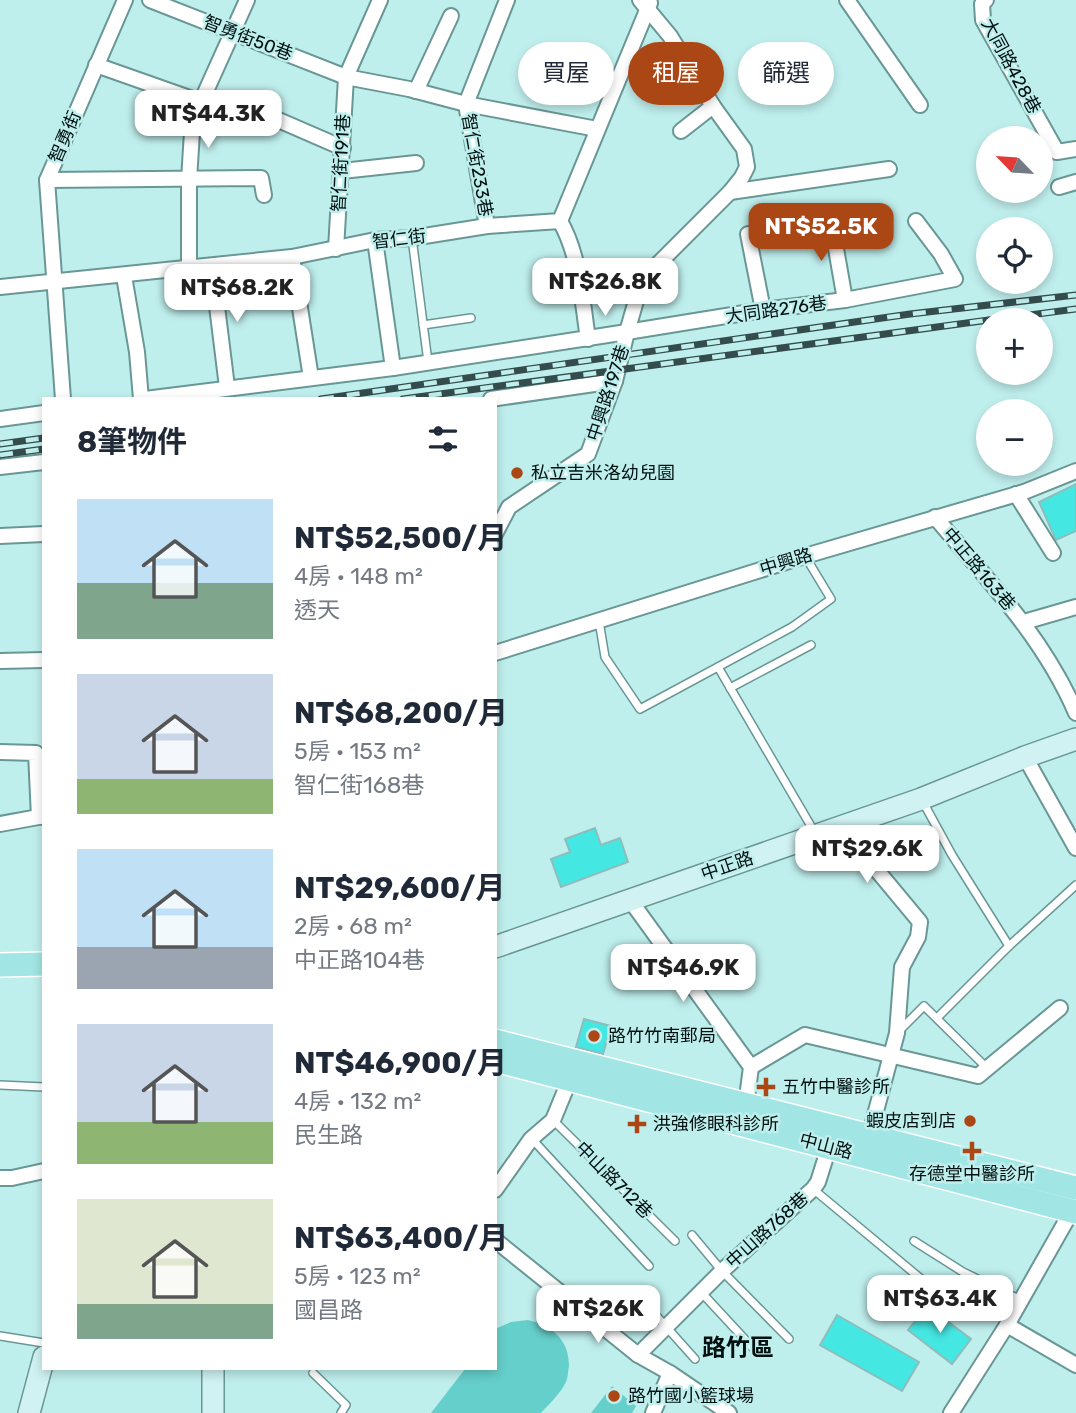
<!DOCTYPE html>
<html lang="zh-TW">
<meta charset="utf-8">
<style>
:root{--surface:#fff;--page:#f6f6f7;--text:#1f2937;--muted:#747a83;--accent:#ab4715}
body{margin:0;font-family:Rubik,"Noto Sans TC",sans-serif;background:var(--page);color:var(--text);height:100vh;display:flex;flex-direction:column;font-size:26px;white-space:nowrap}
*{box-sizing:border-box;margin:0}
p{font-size:23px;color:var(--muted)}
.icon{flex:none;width:38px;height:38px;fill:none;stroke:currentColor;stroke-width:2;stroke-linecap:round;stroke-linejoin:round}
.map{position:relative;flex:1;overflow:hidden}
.details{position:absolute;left:42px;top:397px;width:455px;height:973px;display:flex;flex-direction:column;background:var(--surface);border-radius:0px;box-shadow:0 4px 10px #0003}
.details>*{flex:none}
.top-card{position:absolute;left:518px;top:42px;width:452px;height:63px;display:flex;gap:14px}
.needle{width:46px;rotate:295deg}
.tools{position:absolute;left:976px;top:126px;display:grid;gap:14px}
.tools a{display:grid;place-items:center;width:77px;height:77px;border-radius:50%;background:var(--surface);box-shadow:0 4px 10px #0003;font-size:35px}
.price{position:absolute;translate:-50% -60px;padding:0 16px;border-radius:14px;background:#fff;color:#222;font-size:23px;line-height:46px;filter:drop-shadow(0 2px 4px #0008)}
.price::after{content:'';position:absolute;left:50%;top:42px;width:21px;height:16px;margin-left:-10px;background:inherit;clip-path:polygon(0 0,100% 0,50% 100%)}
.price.current{background:var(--accent);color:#fff}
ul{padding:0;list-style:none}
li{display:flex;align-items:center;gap:21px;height:175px;padding:0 35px}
li span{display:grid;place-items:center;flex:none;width:196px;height:140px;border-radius:0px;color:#555}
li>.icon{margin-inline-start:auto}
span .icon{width:84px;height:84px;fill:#fffc;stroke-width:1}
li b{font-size:30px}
h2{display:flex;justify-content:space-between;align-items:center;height:84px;padding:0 35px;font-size:30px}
.chip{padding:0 24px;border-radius:32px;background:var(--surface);box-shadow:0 4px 10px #0003;font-size:24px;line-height:63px}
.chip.current{background:var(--accent);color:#fff}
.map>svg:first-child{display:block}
.green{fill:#65cfcb}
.building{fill:#45e7e3;stroke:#8ebdbb;stroke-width:2}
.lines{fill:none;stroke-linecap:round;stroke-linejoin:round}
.lane-casing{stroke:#699795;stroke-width:10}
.street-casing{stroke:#699795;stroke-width:18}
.secondary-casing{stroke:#699795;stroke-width:24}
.primary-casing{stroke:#fff;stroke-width:26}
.lane{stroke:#fff;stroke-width:7}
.street{stroke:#fff;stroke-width:14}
.secondary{stroke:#d0f2f2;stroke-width:21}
.primary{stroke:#a1e6e4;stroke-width:23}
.rail-casing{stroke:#344c4b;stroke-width:7}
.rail{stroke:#bfefed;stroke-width:4.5;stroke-dasharray:13;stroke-linecap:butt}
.poi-dot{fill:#ab4715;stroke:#bfefed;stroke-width:2.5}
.labels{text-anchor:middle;stroke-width:5;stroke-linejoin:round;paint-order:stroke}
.street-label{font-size:18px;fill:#011010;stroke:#bfefed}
.poi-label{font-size:18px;fill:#011010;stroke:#bfefed;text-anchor:start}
.district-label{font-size:24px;font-weight:bold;fill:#011010;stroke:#bfefed}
</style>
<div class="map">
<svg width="1076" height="1413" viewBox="0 0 1076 1413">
<rect width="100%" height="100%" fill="#bfefed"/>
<!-- green -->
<g class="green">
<path d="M528 1320C552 1326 569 1339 569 1366 568 1371 568 1378 566 1382 561 1393 549 1404 541 1413H431L465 1369 495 1368V1329L511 1322Z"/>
<path d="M612 1386 636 1406 632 1413H591Z"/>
</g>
<!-- building -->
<g class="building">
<path d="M1076 484V531L1056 540 1039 502Z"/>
<path d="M595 828 601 845 620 838 628 862 561 887 551 859 570 852 565 839Z"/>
<path d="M584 1019 611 1026 603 1054 576 1047Z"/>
<path d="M927 1306 971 1339 952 1364 908 1330Z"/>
<path d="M837 1315 919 1362 902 1391 820 1345Z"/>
</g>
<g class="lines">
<!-- lane casing -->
<g class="lane-casing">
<g id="lane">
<path d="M412 238 428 362"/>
<path d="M423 325 471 318"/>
<path d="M599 621 605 657 640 709 792 627 831 599 805 556"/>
<path d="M718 667 815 833"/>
<path d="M730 688 811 645"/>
<path d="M923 802 952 855 1009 946"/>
<path d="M937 1018 1009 946 1076 885"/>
<path d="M900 1030 924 1006 987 1068"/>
<path d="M0 1085 44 1087"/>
<path d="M553 1120 675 1241"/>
<path d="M532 1139 649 1266"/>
<path d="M813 1189 932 1288"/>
<path d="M692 1235 722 1271 789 1339"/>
<path d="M914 1241 963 1272 1021 1300"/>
<path d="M701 1292 752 1347"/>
<path d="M636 1293 695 1359"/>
<path d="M0 1336 44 1343"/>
<path d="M313 1373 346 1405 341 1413"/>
</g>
</g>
<!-- street casing -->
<g class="street-casing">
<g id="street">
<path d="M150 0 346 77 409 89 466 104 507 0"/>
<path d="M640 0 670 36 713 106 744 149 747 167 742 177 730 192 642 280 627 332 763 310 845 300 955 279 941 254 916 221"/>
<path d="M847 0 920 105"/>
<path d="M986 0 982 4 983 20 1057 152 1076 149"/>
<path d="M96 65 201 102"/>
<path d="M416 91 451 16"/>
<path d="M253 109 343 148"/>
<path d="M681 131 713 106"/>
<path d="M342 171 416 163"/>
<path d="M47 180 261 178 264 195"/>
<path d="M1059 187 1076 182"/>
<path d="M730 192 889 169"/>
<path d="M831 220 845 300"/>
<path d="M560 221C580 256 582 300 588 339"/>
<path d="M487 226 466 104 597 129"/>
<path d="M748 234 763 310"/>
<path d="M375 240 393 368"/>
<path d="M336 249 346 77 380 0"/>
<path d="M292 257 311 378"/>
<path d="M212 266 227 387"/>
<path d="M189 268V180L192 132 201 102 247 0"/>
<path d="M124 276 137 352 141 399"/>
<path d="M0 287 292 257 375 240 412 238 487 226 560 221 650 3"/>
<path d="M63 399 47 180 125 0"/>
<path d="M145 399 393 368 627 332 615 381 588 454 509 507 495 534"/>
<path d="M491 399 615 381"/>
<path d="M0 419 44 413"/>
<path d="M0 467 44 462"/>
<path d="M1016 494 1053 553"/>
<path d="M935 517C987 579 1044 638 1076 713"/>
<path d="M0 536 44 534"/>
<path d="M1024 622 1076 607"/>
<path d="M495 653 805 556 1024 492 1076 471"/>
<path d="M0 661 44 660"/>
<path d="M0 752 36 753 39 817"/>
<path d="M1025 757 1076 848"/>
<path d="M0 824 44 816"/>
<path d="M841 827 920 922 918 937 902 967 897 1033 869 1137"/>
<path d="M630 900 751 1067 746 1105"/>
<path d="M751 1067 805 1035 978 1076 1060 1008"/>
<path d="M0 1178H12L44 1171"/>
<path d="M495 1190 531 1139 553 1120 572 1074"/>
<path d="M495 1240 638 1355 670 1373 729 1413"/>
<path d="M1007 1325 1076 1365"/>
<path d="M638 1355 722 1271 813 1189 818 1182 829 1147"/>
<path d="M653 1413 670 1373"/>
<path d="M951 1413 1007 1325 1074 1207"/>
</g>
</g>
<!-- secondary casing -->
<g class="secondary-casing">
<g id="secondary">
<path d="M495 947 921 799 1025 757 1076 739"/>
<path d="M29 1413 44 1357"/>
<path d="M213 1413V1368"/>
</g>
</g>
<!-- primary casing -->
<g class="primary-casing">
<g id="primary">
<path d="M0 965 44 964"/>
<path d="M495 1041 1076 1188"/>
<path d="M495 1060 1076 1212"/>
</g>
</g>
<!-- lane -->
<use href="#lane" class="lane"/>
<!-- street -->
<use href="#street" class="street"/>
<!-- secondary -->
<use href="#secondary" class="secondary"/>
<!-- primary -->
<use href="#primary" class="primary"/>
<!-- rail casing -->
<g class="rail-casing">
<g id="rail">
<path d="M990 320 1076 309"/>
<path d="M321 399 910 314 1076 295"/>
<path d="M403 399 989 320"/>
<path d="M0 444 44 438"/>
<path d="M0 455 44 449"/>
</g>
</g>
<!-- rail -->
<use href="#rail" class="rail"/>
</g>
<!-- markers -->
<g class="poi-dot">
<circle cx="517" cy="473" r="7"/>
<circle cx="594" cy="1036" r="7"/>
<path d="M762.5 1076.5h7v7h7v7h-7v7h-7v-7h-7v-7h7z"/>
<circle cx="970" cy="1121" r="7"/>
<path d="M633.5 1113.5h7v7h7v7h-7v7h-7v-7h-7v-7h7z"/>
<path d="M968.5 1140.5h7v7h7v7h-7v7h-7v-7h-7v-7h7z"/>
<circle cx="614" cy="1396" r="7"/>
</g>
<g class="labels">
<!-- street labels -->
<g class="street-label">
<text transform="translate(248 38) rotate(21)" y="6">智勇街50巷</text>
<text transform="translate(1011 66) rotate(62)" y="6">大同路428巷</text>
<text transform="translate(65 137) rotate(-67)" y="6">智勇街</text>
<text transform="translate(341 163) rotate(-87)" y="6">智仁街191巷</text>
<text transform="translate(477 165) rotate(80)" y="6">智仁街233巷</text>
<text transform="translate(399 239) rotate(-7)" y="6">智仁街</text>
<text transform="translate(776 310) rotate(-8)" y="6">大同路276巷</text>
<text transform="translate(608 393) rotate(-72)" y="6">中興路197巷</text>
<text transform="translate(786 562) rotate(-17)" y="6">中興路</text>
<text transform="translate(979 569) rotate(50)" y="6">中正路163巷</text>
<text transform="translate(727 866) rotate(-19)" y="6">中正路</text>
<text transform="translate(826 1146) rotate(15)" y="6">中山路</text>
<text transform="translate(614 1180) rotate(45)" y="6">中山路712巷</text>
<text transform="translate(767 1230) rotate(-42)" y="6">中山路768巷</text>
</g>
<!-- poi labels -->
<g class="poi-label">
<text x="531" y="479">私立吉米洛幼兒園</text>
<text x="608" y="1042">路竹竹南郵局</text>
<text x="782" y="1093">五竹中醫診所</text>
<text x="956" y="1127" text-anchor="end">蝦皮店到店</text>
<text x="653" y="1130">洪強修眼科診所</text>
<text x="972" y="1180" text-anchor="middle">存德堂中醫診所</text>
<text x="628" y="1402">路竹國小籃球場</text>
</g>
<!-- district labels -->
<g class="district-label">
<text x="738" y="1356">路竹區</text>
</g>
</g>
</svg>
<div class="tools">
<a><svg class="needle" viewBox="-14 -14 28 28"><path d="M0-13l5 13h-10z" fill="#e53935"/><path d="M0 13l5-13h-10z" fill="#747a83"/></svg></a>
<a><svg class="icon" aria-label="locate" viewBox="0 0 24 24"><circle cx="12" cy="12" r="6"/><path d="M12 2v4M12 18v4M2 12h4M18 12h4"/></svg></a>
<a>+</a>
<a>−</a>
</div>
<b class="price" style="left:208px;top:150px">NT$44.3K</b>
<b class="price current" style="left:821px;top:263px">NT$52.5K</b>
<b class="price" style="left:605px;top:318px">NT$26.8K</b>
<b class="price" style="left:237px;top:324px">NT$68.2K</b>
<b class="price" style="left:867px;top:885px">NT$29.6K</b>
<b class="price" style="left:683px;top:1004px">NT$46.9K</b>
<b class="price" style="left:940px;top:1335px">NT$63.4K</b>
<b class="price" style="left:598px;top:1345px">NT$26K</b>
<div class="top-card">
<a class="chip">買屋</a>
<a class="chip current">租屋</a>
<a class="chip">篩選</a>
</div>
<section class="details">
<h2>8筆物件<svg class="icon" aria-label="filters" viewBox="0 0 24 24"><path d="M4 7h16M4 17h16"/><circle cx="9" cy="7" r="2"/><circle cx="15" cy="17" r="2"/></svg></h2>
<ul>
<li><span style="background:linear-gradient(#bfe0f5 60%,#7fa58c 0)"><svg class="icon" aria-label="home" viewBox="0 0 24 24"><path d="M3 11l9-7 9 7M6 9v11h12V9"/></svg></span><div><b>NT$52,500/月</b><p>4房 · 148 m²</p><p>透天</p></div></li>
<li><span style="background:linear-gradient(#c9d6e8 75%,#8fb573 0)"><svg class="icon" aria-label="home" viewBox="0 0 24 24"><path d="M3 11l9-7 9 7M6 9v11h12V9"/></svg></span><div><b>NT$68,200/月</b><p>5房 · 153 m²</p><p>智仁街168巷</p></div></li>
<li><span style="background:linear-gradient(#bfe0f5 70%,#9aa5b1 0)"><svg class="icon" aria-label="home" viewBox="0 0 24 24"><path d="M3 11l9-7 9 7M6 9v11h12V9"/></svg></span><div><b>NT$29,600/月</b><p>2房 · 68 m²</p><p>中正路104巷</p></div></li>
<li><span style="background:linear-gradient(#c9d6e8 70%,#8fb573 0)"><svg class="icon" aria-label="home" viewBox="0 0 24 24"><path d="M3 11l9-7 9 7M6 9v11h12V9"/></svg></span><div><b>NT$46,900/月</b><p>4房 · 132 m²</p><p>民生路</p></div></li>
<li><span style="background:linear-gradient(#dfe7d0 75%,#7fa58c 0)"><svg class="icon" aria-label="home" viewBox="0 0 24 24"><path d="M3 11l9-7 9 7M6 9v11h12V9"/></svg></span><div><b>NT$63,400/月</b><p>5房 · 123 m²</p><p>國昌路</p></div></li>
</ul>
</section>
</div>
